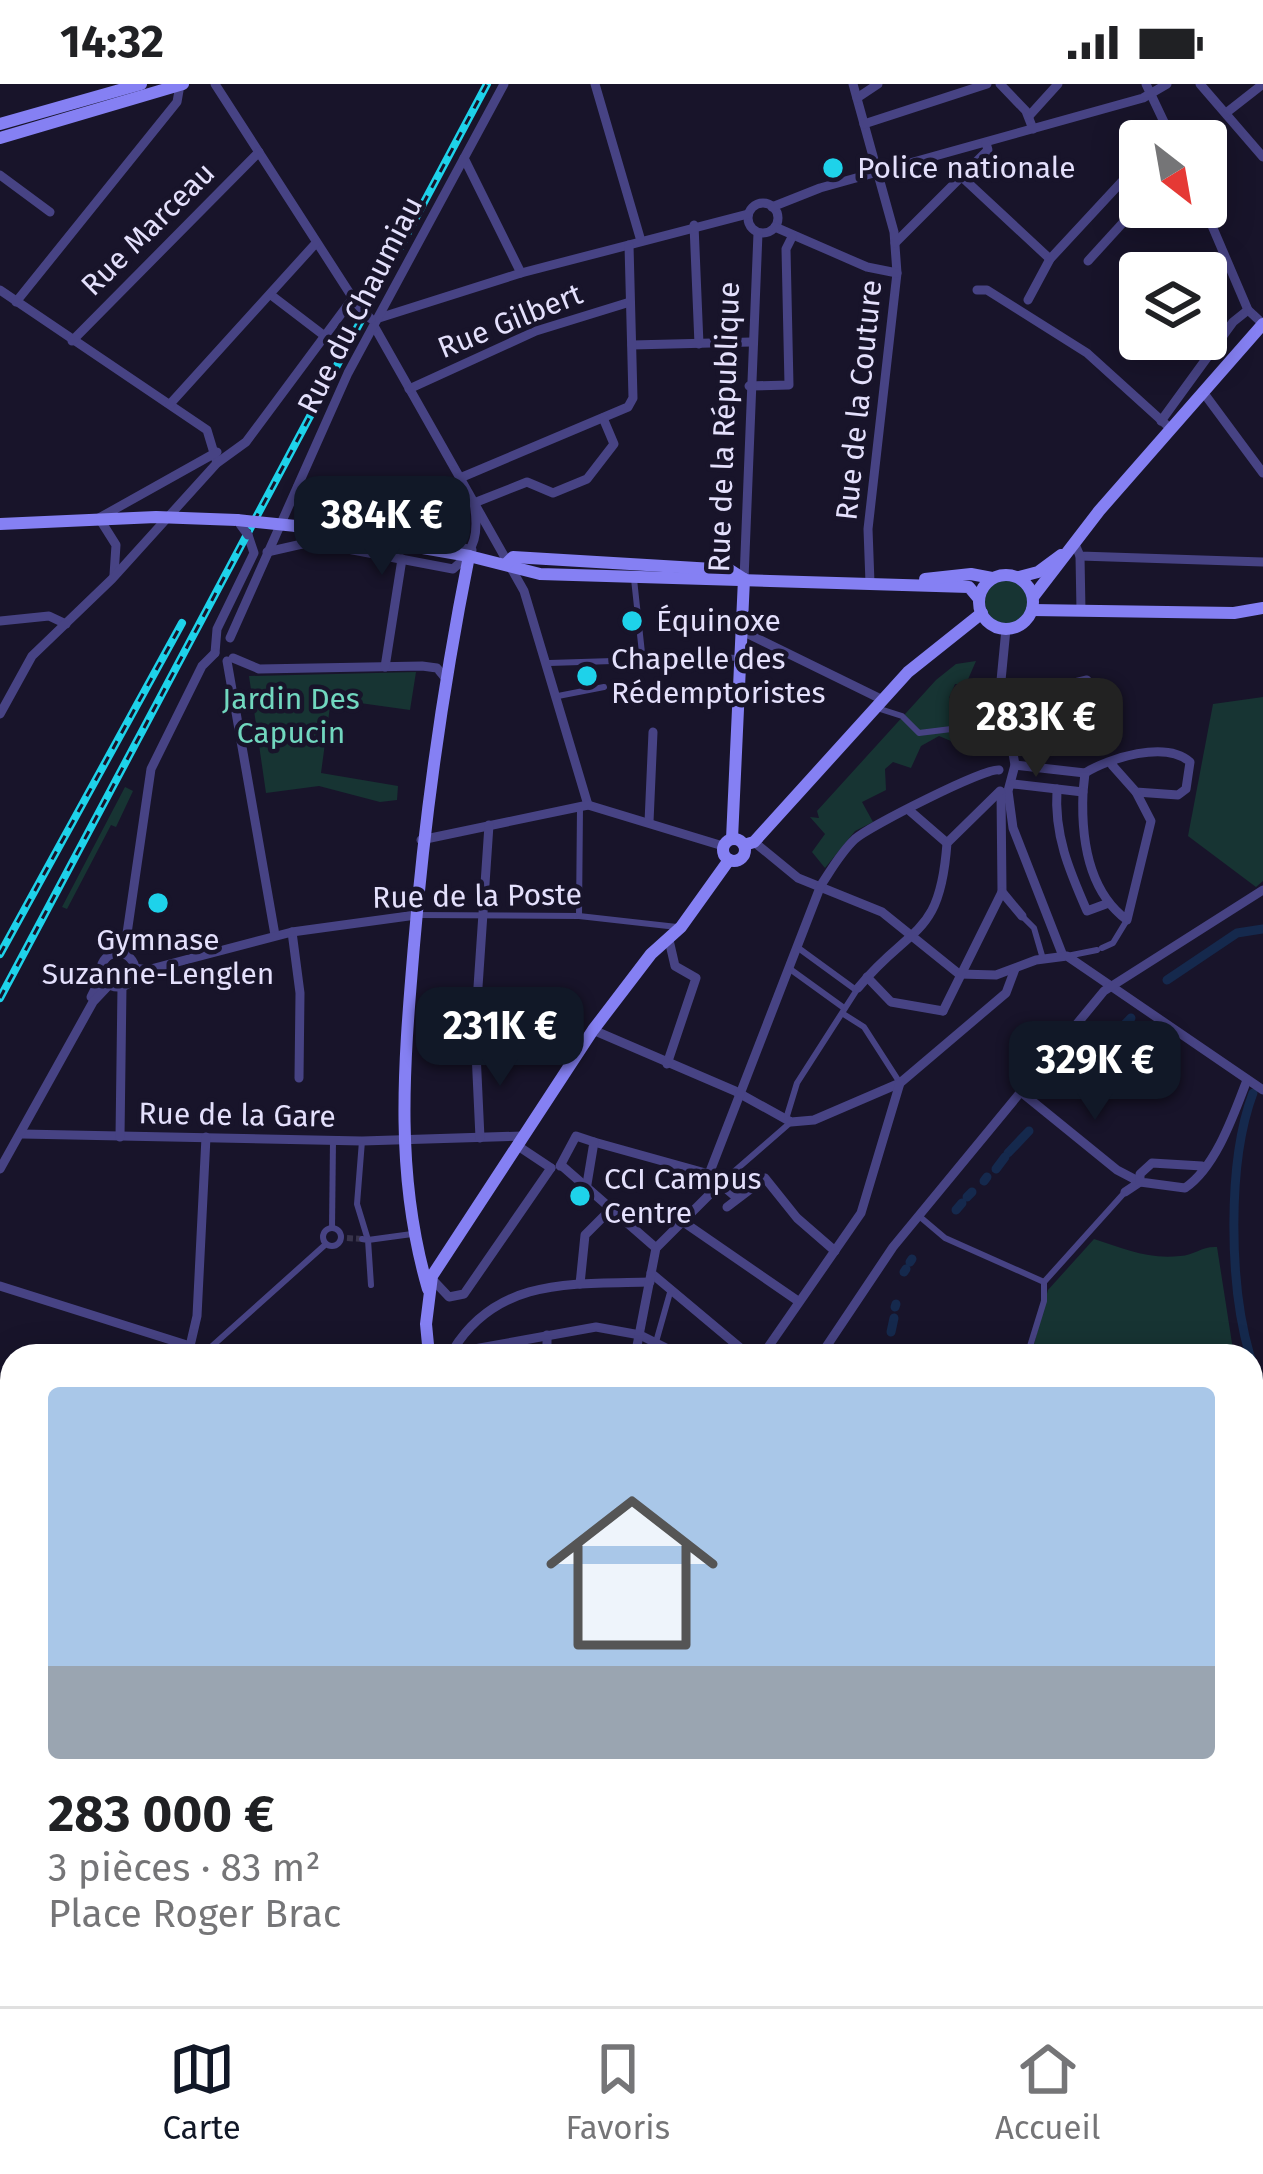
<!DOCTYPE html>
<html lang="fr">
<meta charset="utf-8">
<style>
:root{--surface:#fff;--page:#f6f6f6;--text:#202124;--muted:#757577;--line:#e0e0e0;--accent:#111827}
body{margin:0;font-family:"Fira Sans",sans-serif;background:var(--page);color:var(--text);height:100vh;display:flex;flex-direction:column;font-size:45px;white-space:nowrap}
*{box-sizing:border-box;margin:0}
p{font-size:39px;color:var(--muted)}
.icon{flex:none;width:66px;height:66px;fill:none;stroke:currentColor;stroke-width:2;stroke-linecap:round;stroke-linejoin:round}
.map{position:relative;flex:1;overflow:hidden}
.drawer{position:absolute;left:0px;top:1260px;width:1263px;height:663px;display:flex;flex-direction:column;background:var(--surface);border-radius:36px 36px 0 0;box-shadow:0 6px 30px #0003}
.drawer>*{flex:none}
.needle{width:78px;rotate:149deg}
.controls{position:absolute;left:1119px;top:36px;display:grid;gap:24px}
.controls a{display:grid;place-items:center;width:108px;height:108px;border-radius:12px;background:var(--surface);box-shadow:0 6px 30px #0003;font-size:60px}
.price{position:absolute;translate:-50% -102px;padding:0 27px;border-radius:24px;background:var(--accent);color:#fff;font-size:39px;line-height:78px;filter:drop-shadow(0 3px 6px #0008)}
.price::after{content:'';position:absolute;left:50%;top:72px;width:36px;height:27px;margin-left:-18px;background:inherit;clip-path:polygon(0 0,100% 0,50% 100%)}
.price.current{background:#222;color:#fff}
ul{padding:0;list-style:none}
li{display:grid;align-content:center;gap:24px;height:636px;padding:0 48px}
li+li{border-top:3px solid var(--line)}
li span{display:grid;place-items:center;height:372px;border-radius:12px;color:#555}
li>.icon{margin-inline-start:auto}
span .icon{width:216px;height:216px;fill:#fffc;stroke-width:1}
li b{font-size:51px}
.status{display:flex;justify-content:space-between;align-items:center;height:84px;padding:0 60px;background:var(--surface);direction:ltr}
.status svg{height:33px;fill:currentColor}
.menu{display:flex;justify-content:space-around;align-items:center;height:168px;border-top:3px solid var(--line);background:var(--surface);font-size:33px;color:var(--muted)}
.menu a{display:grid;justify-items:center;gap:6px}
.menu .current{color:var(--accent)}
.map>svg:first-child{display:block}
.green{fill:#173433}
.water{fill:#15294d}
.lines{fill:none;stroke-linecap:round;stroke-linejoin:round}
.canal{stroke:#15294d;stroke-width:9}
.pedestrian-tunnel{stroke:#37334a;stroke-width:6;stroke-dasharray:6 3;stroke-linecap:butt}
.pedestrian{stroke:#474384;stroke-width:6}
.minor{stroke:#474384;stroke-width:9}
.tertiary{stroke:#474384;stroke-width:10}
.secondary{stroke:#8580f3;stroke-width:12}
.rail-casing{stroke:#1ed2ea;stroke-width:8}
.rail{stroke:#18142a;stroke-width:3;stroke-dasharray:9;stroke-linecap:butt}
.minor-bridge{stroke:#474384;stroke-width:9}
.secondary-bridge{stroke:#8580f3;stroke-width:12}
.poi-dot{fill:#1ed2ea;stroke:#18142a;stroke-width:4.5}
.labels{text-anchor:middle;stroke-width:9;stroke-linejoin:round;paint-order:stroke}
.poi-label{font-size:30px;fill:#e4e0fc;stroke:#18142a;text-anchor:start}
.street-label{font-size:30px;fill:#e4e0fc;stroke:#18142a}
.park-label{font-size:30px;fill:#71d7bf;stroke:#18142a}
</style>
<div class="status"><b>14:32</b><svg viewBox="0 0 49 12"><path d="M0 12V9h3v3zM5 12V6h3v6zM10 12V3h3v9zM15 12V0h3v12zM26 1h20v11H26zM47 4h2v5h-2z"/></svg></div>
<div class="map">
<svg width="1263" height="1922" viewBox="0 0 1263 1922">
<rect width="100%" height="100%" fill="#18142a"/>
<!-- green -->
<g class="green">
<circle cx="1007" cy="518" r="22"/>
<path d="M976 577 966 600H955L949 614 965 619 971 649 951 657 939 652 921 662 911 684 893 678 885 685 886 706 862 718 873 738 855 747 825 784 812 768 825 750 810 733 819 734 817 727 936 596 956 580Z"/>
<path d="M416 588 410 626 331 615 321 689 398 702 397 716 380 718 319 702 266 709 249 592Z"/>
<path d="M1263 613V797L1256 803 1188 752 1213 620Z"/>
<path d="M125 703 133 707 116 743 111 741 67 825 62 823Z"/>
<path d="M1094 1155C1122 1164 1149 1176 1180 1172 1195 1171 1202 1162 1217 1163L1234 1272H1031L1048 1206Z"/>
<path d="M1251 1312 1263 1333V1609L1251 1618Z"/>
<path d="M1263 1630V1922H1207L1203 1911H1251V1639Z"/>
</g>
<!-- water -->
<path class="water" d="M1263 1407V1474L1256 1484 1252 1520 1257 1539 1251 1557V1417Z"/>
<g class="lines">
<!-- canal -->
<g class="canal">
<path d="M1167 896 1237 849 1263 845"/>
<path d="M1097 969 1131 934"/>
<path d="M1079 990 1088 980"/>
<path d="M1008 1069 1029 1047"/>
<path d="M996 1085 1005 1073"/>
<path d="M984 1097 987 1093"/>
<path d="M967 1113 972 1108"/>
<path d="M956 1126 962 1119"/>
<path d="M910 1178 912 1175"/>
<path d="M904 1188 906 1185"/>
<path d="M895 1223 896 1220"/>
<path d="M891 1248 894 1234"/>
<path d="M886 1272V1271"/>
<path d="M1250 1272C1229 1201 1227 1078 1253 1009"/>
<path d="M1251 1274 1263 1307"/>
<path d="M1251 1365 1263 1356"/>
</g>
<!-- pedestrian-tunnel -->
<path class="pedestrian-tunnel" d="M347 1154 362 1155"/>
<!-- pedestrian -->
<g class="pedestrian">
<path d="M634 495 642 569"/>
<path d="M667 572 741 574"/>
<path d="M549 579 613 577"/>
<path d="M558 612 604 603"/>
<path d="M877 624 902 632 919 649 1000 639"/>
<path d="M416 831 579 832 677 843"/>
<path d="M579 832 580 723"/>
<path d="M1022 832 1034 844 1043 875"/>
<path d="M797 863 856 906"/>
<path d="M1102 864 1113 859 1127 836"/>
<path d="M1067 872 1097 866"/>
<path d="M790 885 844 924"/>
<path d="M845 931 864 943 900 999"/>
<path d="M786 1035 797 999 858 904"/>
<path d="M362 1057 357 1120 368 1156 412 1150"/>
<path d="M722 1098 791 1038"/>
<path d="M919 1132 945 1154 1044 1198V1217L1027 1272"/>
<circle cx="332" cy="1153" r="9"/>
<path d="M332 1144 333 1056"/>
<path d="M362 1155 368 1156 371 1201"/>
<path d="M1044 1198 1125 1108"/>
<path d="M656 1258 671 1205"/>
<path d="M201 1272 326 1160"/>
</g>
<!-- minor -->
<g class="minor">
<path d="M215 0 356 219"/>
<path d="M595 0 641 157"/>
<path d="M853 0 894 148 897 189 868 445 870 499"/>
<path d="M1000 0 1026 27 1033 45"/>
<path d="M1146 0 1173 57"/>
<path d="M1200 0 1263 73"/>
<path d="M857 14 878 0"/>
<path d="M1226 29 1263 0"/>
<path d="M1029 32 1058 0"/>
<path d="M864 40 987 0"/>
<path d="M464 74 521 189"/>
<path d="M0 91 50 128"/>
<path d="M964 95 1050 175"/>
<circle cx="763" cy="134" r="15"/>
<path d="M772 123 820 104 1143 14 1167 0"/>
<path d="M1204 123 1248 226 1263 240"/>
<path d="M694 141 699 260"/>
<path d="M775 143 867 183 897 189"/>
<path d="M895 159 988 66 986 59"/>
<path d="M1088 177 1140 120"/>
<path d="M0 206 207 346 217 379"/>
<path d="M977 206H987L1087 269 1171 345"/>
<path d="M271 211 326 253"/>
<path d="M1028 216 1050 175 1140 78"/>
<path d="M16 218 177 18 180 1"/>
<path d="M379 234 521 189 748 130"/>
<path d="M374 242 524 507 588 721"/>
<path d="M72 257 259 68"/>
<path d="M632 261 751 258"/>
<path d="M749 302 789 301 786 165 792 153"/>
<path d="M409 305 536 247 630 218"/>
<path d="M1203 308 1263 389"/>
<path d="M170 320 316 159"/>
<path d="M1161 337 1233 238 1248 226"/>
<path d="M460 394 628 323 633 314 629 161"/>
<path d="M298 402 352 438 472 466"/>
<path d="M1074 458 1080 472 1263 478"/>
<path d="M267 468 311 458 453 485C476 467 479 447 474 419L527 398 553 409 587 395 614 360 603 334"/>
<path d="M1080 472 1081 527"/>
<path d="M114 491 116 461 99 434 217 368"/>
<path d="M744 495 758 149"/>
<path d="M0 537 49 532 66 540"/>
<path d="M1006 545 999 617 1000 639 1010 652 1015 681 1008 707 1013 744 1063 872"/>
<path d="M742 547 883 616"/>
<path d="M230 554 348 289 504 0"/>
<path d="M215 569 217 545 254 469 248 451"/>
<path d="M233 574 259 585 422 582 437 584 446 595"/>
<path d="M227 577 275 851"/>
<path d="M385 583 402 475"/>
<path d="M999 617 1087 596"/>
<path d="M0 630 32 572 112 495 217 379 246 358 353 214"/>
<path d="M1085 689C1109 674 1166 656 1190 678L1186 705 1178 711 1136 708 1112 681"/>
<path d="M1013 700 1083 708 1085 689 1015 681"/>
<path d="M1057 705C1054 751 1069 786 1087 827L1106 820"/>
<path d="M1001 708 1002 808 1022 832"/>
<path d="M1083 708C1081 755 1088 807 1127 836L1151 737 1136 708"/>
<path d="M910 727 947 759"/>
<path d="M649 738 653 648"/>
<path d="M421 756 588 721 723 762"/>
<path d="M754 758 798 794 882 828 959 890 996 891 1036 876 1067 872 1263 1006"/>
<path d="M292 848 300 909 299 994"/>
<circle cx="118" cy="886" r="17"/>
<path d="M124 870 151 685 202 582 215 569"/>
<path d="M135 884 147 886 292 848 416 831"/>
<path d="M867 893 891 918 943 927"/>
<path d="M858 904C910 840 940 856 947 759L1000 707"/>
<path d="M91 913 102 891"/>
<path d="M943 927 1002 808"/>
<path d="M593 946 735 1007 791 1038 814 1036 900 999"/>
<path d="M667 980 696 894 675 882 669 856"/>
<path d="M900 999 1006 909 1015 885"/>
<path d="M1021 1008 1117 1086 1140 1098 1125 1108"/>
<path d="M22 1050 362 1057 522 1052"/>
<path d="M120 1053 122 902"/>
<path d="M480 1054 475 947 489 741"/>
<path d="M594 1058 709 1090 736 1113"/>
<path d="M518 1062 551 1084"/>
<path d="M561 1081 656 1164"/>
<path d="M560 1082 576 1052 594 1058 586 1106"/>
<path d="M1202 1082 1152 1079 1140 1090V1098L1185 1104C1216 1083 1234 1030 1247 996"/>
<path d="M0 1085 93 918 110 900"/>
<path d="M709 1090 821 801C831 786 841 768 855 755 870 742 986 683 999 686"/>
<path d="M727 1123 765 1094 797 1134 835 1167"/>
<path d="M682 1137 798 1217"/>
<path d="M651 1189 750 1272"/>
<path d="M433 1196 449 1213 464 1210 551 1084"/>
<path d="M580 1200 585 1151 610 1126"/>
<path d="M0 1202 190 1262 201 1272"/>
<path d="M547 1251V1272"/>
<path d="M190 1262 197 1232 206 1053"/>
<path d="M453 1266C498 1193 573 1200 650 1198"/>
<path d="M435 1272 596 1243 640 1251 682 1272"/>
<path d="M635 1272 656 1164 722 1098"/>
<path d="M762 1272 861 1129 900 999"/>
<path d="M820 1272 893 1163 1104 907 1263 806"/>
<path d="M0 1402 12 1401"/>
<path d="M0 1556 12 1555"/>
<path d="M0 1610 12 1611"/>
<path d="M0 1665H12"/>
<path d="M0 1714H12"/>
<path d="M0 1786H12"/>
<path d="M686 1911 687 1922"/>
<path d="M1009 1911 1017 1922"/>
<path d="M326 1918 599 1922"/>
<path d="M14 1922 15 1911"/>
</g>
<!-- tertiary -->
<g class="tertiary">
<path d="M1251 1628 1263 1619"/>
<path d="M866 1922 881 1911"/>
</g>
<!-- secondary -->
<g class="secondary">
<path d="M0 40 141 0"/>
<path d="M0 54 183 0"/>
<path d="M0 440 156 433 237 436"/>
<path d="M296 442 469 472 540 490 969 503 979 515"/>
<path d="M506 480 513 473 730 486 744 495"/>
<circle cx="1006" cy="518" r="27"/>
<path d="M1019 493 1038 488 1061 471"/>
<path d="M925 495 971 490 992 494"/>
<path d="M1033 513 1099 427 1263 240"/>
<path d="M1032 526 1234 529 1263 524"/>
<circle cx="734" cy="766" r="11"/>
<path d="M732 755 744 495"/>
<path d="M744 761 754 758 908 588 982 529"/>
<path d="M428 1205C394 1089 404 980 414 861 425 730 443 602 469 472"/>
<path d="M429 1271 426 1240 432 1192 593 946 651 870 681 843 729 776"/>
<path d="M354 1272 408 1268"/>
<path d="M0 1371 12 1375"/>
<path d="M761 1911 767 1922"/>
<path d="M770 1911 788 1920"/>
</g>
<!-- rail casing -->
<g class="rail-casing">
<g id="rail">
<path d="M0 870 182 539"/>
<path d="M0 914 487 0"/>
</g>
</g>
<!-- rail -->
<use href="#rail" class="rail"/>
<!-- minor-bridge -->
<g class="minor-bridge">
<path d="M356 219 371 235"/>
<path d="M237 436 248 451"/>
</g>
<!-- secondary-bridge -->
<path class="secondary-bridge" d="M237 436 296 442"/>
</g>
<!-- markers -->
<g class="poi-dot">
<circle cx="833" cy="84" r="12"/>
<circle cx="632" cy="537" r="12"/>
<circle cx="587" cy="592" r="12"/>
<circle cx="158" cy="819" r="12"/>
<circle cx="580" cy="1112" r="12"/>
</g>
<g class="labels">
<!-- poi labels -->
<g class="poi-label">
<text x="857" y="94">Police nationale</text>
<text x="656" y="547">Équinoxe</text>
<text x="611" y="585">Chapelle des<tspan x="611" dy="34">Rédemptoristes</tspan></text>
<text x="158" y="866" text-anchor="middle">Gymnase<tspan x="158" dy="34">Suzanne-Lenglen</tspan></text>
<text x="604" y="1105">CCI Campus<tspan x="604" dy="34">Centre</tspan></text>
</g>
<!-- street labels -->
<g class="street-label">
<text transform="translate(148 145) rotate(-45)" y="10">Rue Marceau</text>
<text transform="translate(360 221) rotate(-63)" y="10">Rue du Chaumiau</text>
<text transform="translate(510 237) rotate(-22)" y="10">Rue Gilbert</text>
<text transform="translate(859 316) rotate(-84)" y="10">Rue de la Couture</text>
<text transform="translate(724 343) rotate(-88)" y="10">Rue de la République</text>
<text transform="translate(477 812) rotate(-1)" y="10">Rue de la Poste</text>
<text transform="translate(237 1031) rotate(1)" y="10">Rue de la Gare</text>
</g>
<!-- park labels -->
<g class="park-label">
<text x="291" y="625">Jardin Des<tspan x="291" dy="34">Capucin</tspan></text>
</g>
</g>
</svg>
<div class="controls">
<a><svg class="needle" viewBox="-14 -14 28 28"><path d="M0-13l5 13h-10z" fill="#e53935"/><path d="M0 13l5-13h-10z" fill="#757577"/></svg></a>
<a><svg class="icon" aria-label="layers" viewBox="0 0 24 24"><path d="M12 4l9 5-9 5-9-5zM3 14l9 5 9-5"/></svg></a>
</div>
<b class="price" style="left:382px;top:494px">384K €</b>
<b class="price current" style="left:1036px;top:696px">283K €</b>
<b class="price" style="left:500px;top:1005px">231K €</b>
<b class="price" style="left:1095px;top:1039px">329K €</b>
<section class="drawer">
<ul>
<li><span style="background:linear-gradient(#a9c7e8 75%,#9aa5b1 0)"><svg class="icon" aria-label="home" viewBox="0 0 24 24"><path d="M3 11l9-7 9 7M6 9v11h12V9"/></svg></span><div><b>283 000 €</b><p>3 pièces · 83 m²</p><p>Place Roger Brac</p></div></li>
</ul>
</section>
</div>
<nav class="menu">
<a class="current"><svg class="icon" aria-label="map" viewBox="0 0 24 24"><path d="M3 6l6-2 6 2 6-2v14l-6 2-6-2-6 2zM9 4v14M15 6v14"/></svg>Carte</a>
<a><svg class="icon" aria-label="saved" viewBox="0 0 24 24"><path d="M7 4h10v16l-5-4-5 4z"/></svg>Favoris</a>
<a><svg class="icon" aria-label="home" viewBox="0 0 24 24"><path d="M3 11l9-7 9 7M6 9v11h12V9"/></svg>Accueil</a>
</nav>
